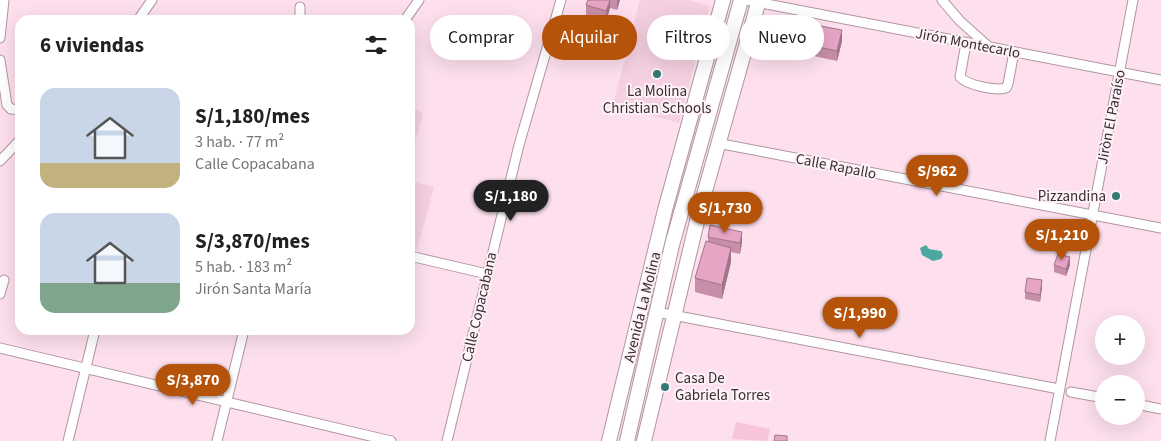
<!DOCTYPE html>
<html lang="es">
<meta charset="utf-8">
<style>
:root{--surface:#fff;--page:#f6f6f6;--text:#202124;--muted:#757577;--accent:#b45309}
body{margin:0;font-family:"Source Sans 3",sans-serif;background:var(--page);color:var(--text);height:100vh;display:flex;flex-direction:column;font-size:19px;white-space:nowrap}
*{box-sizing:border-box;margin:0}
p{font-size:16px;color:var(--muted)}
.icon{flex:none;width:28px;height:28px;fill:none;stroke:currentColor;stroke-width:2;stroke-linecap:round;stroke-linejoin:round}
.map{position:relative;flex:1;overflow:hidden}
.sheet{position:absolute;left:15px;top:15px;width:400px;height:320px;display:flex;flex-direction:column;background:var(--surface);border-radius:15px;box-shadow:0 5px 20px #0002}
.sheet>*{flex:none}
.guide{position:absolute;left:430px;top:15px;width:475px;height:45px;display:flex;gap:10px}
.fabs{position:absolute;left:1095px;top:315px;display:grid;gap:10px}
.fabs a{display:grid;place-items:center;width:50px;height:50px;border-radius:50%;background:var(--surface);box-shadow:0 5px 20px #0002;font-size:25px}
.price{position:absolute;translate:-50% -42px;padding:0 11px;border-radius:18px;background:var(--accent);color:#fff;font-size:16px;line-height:32px;filter:drop-shadow(0 1px 2px #0008)}
.price::after{content:'';position:absolute;left:50%;top:30px;width:15px;height:11px;margin-left:-8px;background:inherit;clip-path:polygon(0 0,100% 0,50% 100%)}
.price.selected{background:#222;color:#fff}
ul{padding:0;list-style:none}
li{display:flex;align-items:center;gap:15px;height:125px;padding:0 25px}
li span{display:grid;place-items:center;flex:none;width:140px;height:100px;border-radius:15px;color:#555}
li>.icon{margin-inline-start:auto}
span .icon{width:60px;height:60px;fill:#fffc;stroke-width:1}
li b{font-size:21px}
h2{display:flex;justify-content:space-between;align-items:center;height:60px;padding:0 25px;font-size:21px}
.pill{padding:0 18px;border-radius:22px;background:var(--surface);box-shadow:0 5px 20px #0002;font-size:18px;line-height:45px}
.pill.selected{background:var(--accent);color:#fff}
.map>svg:first-child{display:block}
.built{fill:#f5d0e1}
.green{fill:#f8c4dc}
.water{fill:#4da8a0}
.lines{fill:none;stroke-linecap:round;stroke-linejoin:round}
.minor-casing{stroke:#b095a2;stroke-width:11}
.primary-casing{stroke:#b095a2;stroke-width:16}
.minor{stroke:#fff;stroke-width:9}
.primary{stroke:#fff;stroke-width:14}
.wall{fill:#c78ea9}
.shaded-wall{fill:#a2748a}
.building{fill:#e7a5c5;stroke:#a2748a}
.poi-dot{fill:#327a74;stroke:#fef2f7;stroke-width:2}
.labels{text-anchor:middle;stroke-width:4;stroke-linejoin:round;paint-order:stroke}
.street-label{font-size:15px;fill:#382d32;stroke:#fef2f7}
.poi-label{font-size:15px;fill:#382d32;stroke:#fef2f7}
</style>
<div class="map">
<svg width="1161" height="441" viewBox="0 0 1161 441">
<rect width="100%" height="100%" fill="#fddfed"/>
<!-- built -->
<g class="built">
<path d="M640 0H688L710 6 679 123 613 105Z"/>
<path d="M410 105 423 114 410 162Z"/>
<path d="M410 181 434 187 417 250 410 248Z"/>
</g>
<!-- green -->
<path class="green" d="M736 422 770 429 767 441 732 439Z"/>
<!-- water -->
<path class="water" d="M926 245 929 249 941 251 943 255 941 259 933 261 922 255 920 248Z"/>
<g class="lines">
<!-- minor casing -->
<g class="minor-casing">
<g id="minor">
<path d="M746 0 1161 80"/>
<path d="M942 0 960 21 988 46"/>
<path d="M138 20 152 0"/>
<path d="M300 20V7"/>
<path d="M405 20 419 0"/>
<path d="M0 38 4 0"/>
<path d="M966 43 960 77C967 85 995 91 1006 88L1008 84 1014 52"/>
<path d="M0 60 7 105 11 109 20 110"/>
<path d="M717 143 1161 228"/>
<path d="M0 161 20 140"/>
<path d="M410 256 487 274"/>
<path d="M0 294 4 280"/>
<path d="M657 312 1059 389"/>
<path d="M0 348 391 441"/>
<path d="M1071 392 1104 398"/>
<path d="M1136 404 1161 409"/>
<path d="M68 441 95 330"/>
<path d="M217 441 244 330"/>
<path d="M447 441 519 145 561 0"/>
<path d="M1050 441 1133 0"/>
</g>
</g>
<!-- primary casing -->
<g class="primary-casing">
<g id="primary">
<path d="M609 441 665 210 723 0"/>
<path d="M627 441 672 245 741 0"/>
<path d="M644 441 700 209 759 0"/>
</g>
</g>
<!-- minor -->
<use href="#minor" class="minor"/>
<!-- primary -->
<use href="#primary" class="primary"/>
</g>
<!-- wall -->
<g class="wall">
<path d="M588 0H620L617 10 610 8 606 22 586 16V5Z"/>
<path d="M796 36 842 41 837 61 814 56V51L796 47Z"/>
<path d="M708 237 742 242 740 254 731 252V262L722 299 695 292V278L708 242Z"/>
<path d="M1054 265H1070L1066 276 1054 272Z"/>
<path d="M1042 287 1040 302 1025 299V292Z"/>
</g>
<!-- shaded-wall -->
<g class="shaded-wall">
<path d="M610 0V8L606 22V11Z"/>
<path d="M617 0H620L617 10Z"/>
<path d="M842 30V41L837 61V51Z"/>
<path d="M742 232V242L740 254V243Z"/>
<path d="M731 248V262L722 299V285Z"/>
<path d="M1070 257V265L1066 276V269Z"/>
<path d="M1042 280V287L1040 302V295Z"/>
</g>
<!-- building -->
<g class="building">
<path d="M588 0H610L606 11 586 5Z"/>
<path d="M799 22 842 30 837 51 814 46 815 40 796 36Z"/>
<path d="M710 225 742 232 740 243 708 237Z"/>
<path d="M706 241 731 248 722 285 695 278Z"/>
<path d="M1058 254 1070 257 1066 269 1054 265Z"/>
<path d="M1027 278 1042 280 1040 295 1025 292Z"/>
<path d="M775 435 787 436V441H774Z"/>
</g>
<!-- markers -->
<g class="poi-dot">
<circle cx="657" cy="74" r="5"/>
<circle cx="1116" cy="196" r="5"/>
<circle cx="665" cy="387" r="5"/>
</g>
<g class="labels">
<!-- street labels -->
<g class="street-label">
<text transform="translate(968 43) rotate(11)" y="5">Jirón Montecarlo</text>
<text transform="translate(1111 117) rotate(-79)" y="5">Jiròn El Paraíso</text>
<text transform="translate(836 166) rotate(11)" y="5">Calle Rapallo</text>
<text transform="translate(479 307) rotate(-77)" y="5">Calle Copacabana</text>
<text transform="translate(642 307) rotate(-76)" y="5">Avenida La Molina</text>
</g>
<!-- poi labels -->
<g class="poi-label">
<text x="657" y="96">La Molina<tspan x="657" dy="17">Christian Schools</tspan></text>
<text x="1106" y="201" text-anchor="end">Pizzandina</text>
<text x="675" y="383" text-anchor="start">Casa De<tspan x="675" dy="17">Gabriela Torres</tspan></text>
</g>
</g>
</svg>
<div class="fabs">
<a>+</a>
<a>−</a>
</div>
<b class="price" style="left:937px;top:197px">S/962</b>
<b class="price selected" style="left:511px;top:222px">S/1,180</b>
<b class="price" style="left:725px;top:234px">S/1,730</b>
<b class="price" style="left:1062px;top:261px">S/1,210</b>
<b class="price" style="left:860px;top:339px">S/1,990</b>
<b class="price" style="left:193px;top:406px">S/3,870</b>
<div class="guide">
<a class="pill">Comprar</a>
<a class="pill selected">Alquilar</a>
<a class="pill">Filtros</a>
<a class="pill">Nuevo</a>
</div>
<section class="sheet">
<h2>6 viviendas<svg class="icon" aria-label="filters" viewBox="0 0 24 24"><path d="M4 7h16M4 17h16"/><circle cx="9" cy="7" r="2"/><circle cx="15" cy="17" r="2"/></svg></h2>
<ul>
<li><span style="background:linear-gradient(#c9d6e8 75%,#c2b280 0)"><svg class="icon" aria-label="home" viewBox="0 0 24 24"><path d="M3 11l9-7 9 7M6 9v11h12V9"/></svg></span><div><b>S/1,180/mes</b><p>3 hab. · 77 m²</p><p>Calle Copacabana</p></div></li>
<li><span style="background:linear-gradient(#c9d6e8 70%,#7fa58c 0)"><svg class="icon" aria-label="home" viewBox="0 0 24 24"><path d="M3 11l9-7 9 7M6 9v11h12V9"/></svg></span><div><b>S/3,870/mes</b><p>5 hab. · 183 m²</p><p>Jirón Santa María</p></div></li>
</ul>
</section>
</div>
